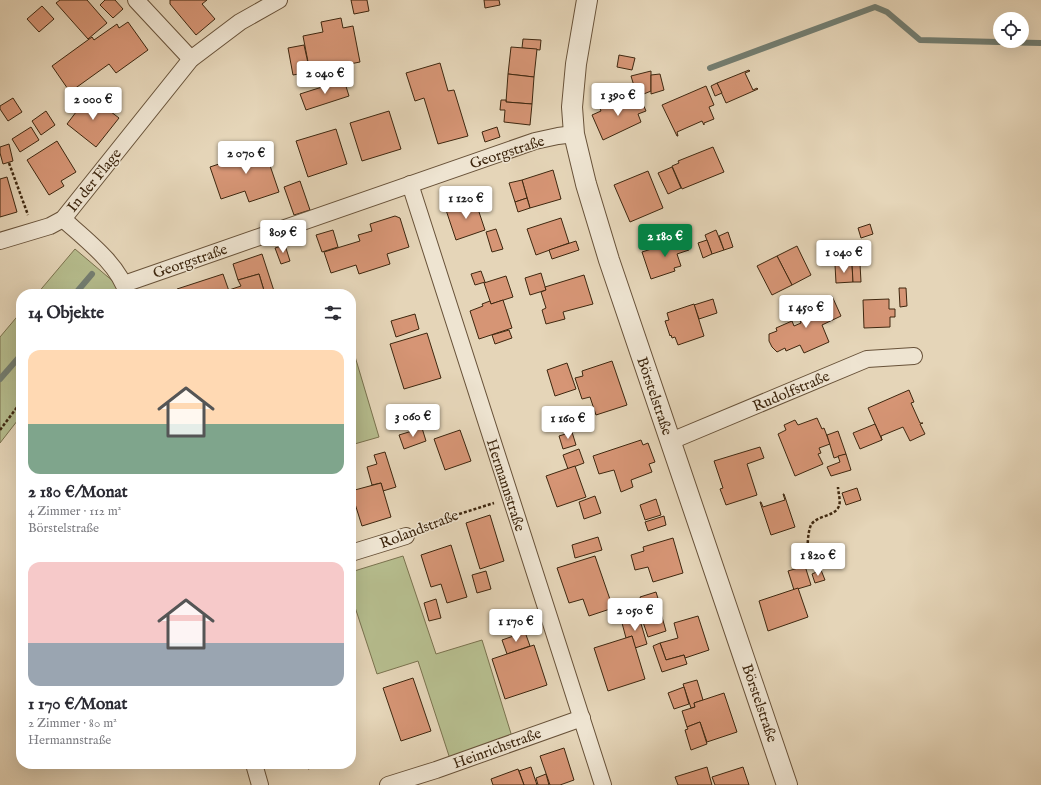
<!DOCTYPE html>
<html lang="de">
<meta charset="utf-8">
<style>
:root{--surface:#fff;--page:#f2f2f3;--text:#2b2b33;--muted:#7c7c81;--accent:#0b8043}
body{margin:0;font-family:"IM FELL English",serif;background:var(--page);color:var(--text);height:100vh;display:flex;flex-direction:column;font-size:15px;white-space:nowrap}
*{box-sizing:border-box;margin:0}
p{font-size:13px;color:var(--muted)}
.icon{flex:none;width:22px;height:22px;fill:none;stroke:currentColor;stroke-width:2;stroke-linecap:round;stroke-linejoin:round}
.map{position:relative;flex:1;overflow:hidden}
.drawer{position:absolute;left:16px;top:289px;width:340px;height:480px;display:flex;flex-direction:column;background:var(--surface);border-radius:16px;box-shadow:0 4px 16px #0002}
.drawer>*{flex:none}
.controls{position:absolute;left:993px;top:12px;display:grid;gap:8px}
.controls a{display:grid;place-items:center;width:36px;height:36px;border-radius:50%;background:var(--surface);box-shadow:0 4px 16px #0002;font-size:20px}
.price{position:absolute;translate:-50% -34px;padding:0 9px;border-radius:4px;background:#fff;color:#222;font-size:13px;line-height:26px;filter:drop-shadow(0 1px 2px #0008)}
.price::after{content:'';position:absolute;left:50%;top:24px;width:12px;height:9px;margin-left:-6px;background:inherit;clip-path:polygon(0 0,100% 0,50% 100%)}
.price.selected{background:var(--accent);color:#fff}
ul{padding:0;list-style:none}
li{display:grid;align-content:center;gap:8px;height:212px;padding:0 12px}
li span{display:grid;place-items:center;height:124px;border-radius:12px;color:#555}
li>.icon{margin-inline-start:auto}
span .icon{width:72px;height:72px;fill:#fffc;stroke-width:1}
li b{font-size:17px}
h2{display:flex;justify-content:space-between;align-items:center;height:48px;padding:0 12px;font-size:17px}
.map>svg:first-child{display:block}
.green{fill:#b6bd8e;stroke:#7a724e}
.lines{fill:none;stroke-linecap:round;stroke-linejoin:round}
.stream{stroke:#737e72;stroke-width:6}
.building{fill:#d69575;stroke:#3e270f}
.minor-casing{stroke:#685239;stroke-width:18}
.tertiary-casing{stroke:#685239;stroke-width:22}
.path{stroke:#3e270f;stroke-width:2.5;stroke-dasharray:3 2;stroke-linecap:butt}
.minor{stroke:#eee4d1;stroke-width:16}
.tertiary{stroke:#eee4d1;stroke-width:20}
.labels{text-anchor:middle;stroke-width:3;stroke-linejoin:round;paint-order:stroke}
.street-label{font-size:15px;fill:#3e270f;stroke:#eee4d1}
</style>
<div class="map">
<svg width="1041" height="785" viewBox="0 0 1041 785">
<rect width="100%" height="100%" fill="#e5d5b8"/>
<filter id="stains"><feTurbulence type="fractalNoise" baseFrequency=".005" numOctaves="4"/><feColorMatrix values="0 0 0 0 .2 0 0 0 0 .09 0 0 0 0 .02 0 0 0 .5 -.17"/></filter>
<radialGradient id="worn" r=".72"><stop offset=".6" stop-color="#630" stop-opacity="0"/><stop offset="1" stop-color="#630" stop-opacity=".3"/></radialGradient>
<!-- green -->
<g class="green">
<path d="M75 249 121 288 116 294H37Z"/>
<path d="M21 312V416L0 443V337Z"/>
<path d="M351 343 379 437 351 445Z"/>
<path d="M403 556 436 654 482 640 513 740 451 762 418 661 377 674 351 595V572Z"/>
</g>
<g class="lines">
<!-- stream -->
<g class="stream">
<path d="M710 68 875 7 887 12 920 40 1041 43"/>
<path d="M75 294 92 274"/>
<path d="M0 379 21 355"/>
</g>
</g>
<!-- building -->
<g class="building">
<path d="M60 0H87L107 23 88 39 56 3Z"/>
<path d="M105 0H115L123 9 113 18 100 5Z"/>
<path d="M170 0H207L202 4 215 19 196 35 170 4Z"/>
<path d="M351 0H367L369 11 354 14Z"/>
<path d="M484 0H499L500 5 485 8Z"/>
<path d="M42 6 54 19 39 32 27 19Z"/>
<path d="M341 18 343 28 353 26 360 62 310 72 303 36 323 32 321 22Z"/>
<path d="M128 22 148 50 116 73 109 64 70 92 52 66 92 37 94 40 117 24 119 28Z"/>
<path d="M523 39 541 40 540 50 522 48Z"/>
<path d="M304 45 310 72 293 75 288 48Z"/>
<path d="M511 47 537 49 534 77 508 74Z"/>
<path d="M619 55 635 58 632 70 617 67Z"/>
<path d="M440 63 448 91 454 90 468 136 438 144 424 98 415 101 406 73Z"/>
<path d="M749 70 750 71 745 73 753 90 757 88 758 89 726 103 717 83Z"/>
<path d="M651 71V91L639 96V95L637 96 631 76Z"/>
<path d="M508 74 534 77 532 104 506 102Z"/>
<path d="M660 74 664 90 651 94V75Z"/>
<path d="M344 80 349 96 306 110 300 94Z"/>
<path d="M717 83 722 93 715 96 711 86Z"/>
<path d="M706 86 714 105 709 107 714 119 704 123V125L702 121 677 132 678 136H677L662 105Z"/>
<path d="M89 95 119 118 96 147 67 124Z"/>
<path d="M639 95 646 111 638 114 641 122 603 140 592 115 601 111 599 106 609 101 611 105 612 104 613 106Z"/>
<path d="M13 98 22 112 8 121 0 109V106Z"/>
<path d="M501 100H506V102L532 104 530 125 504 122 505 110H500Z"/>
<path d="M46 111 55 125 41 135 32 121Z"/>
<path d="M389 111 401 149 362 161 350 123Z"/>
<path d="M31 127 39 140 20 152 12 139Z"/>
<path d="M497 127 500 137 485 142 482 132Z"/>
<path d="M336 129 347 164 308 177 296 141Z"/>
<path d="M57 141 76 172 61 181 64 186 49 195 27 160Z"/>
<path d="M262 142 279 192 249 202 245 191 221 199 210 167 234 159 232 153Z"/>
<path d="M9 144 13 161 3 164 0 153V147Z"/>
<path d="M713 147 724 172 682 189 672 166 679 163 678 161Z"/>
<path d="M672 167 681 188 668 194 658 173Z"/>
<path d="M553 170 561 199 530 208 522 180Z"/>
<path d="M648 171 663 208 630 222 614 185Z"/>
<path d="M7 177 17 212 0 217V179Z"/>
<path d="M522 180 527 198 515 202 509 183Z"/>
<path d="M300 181 310 210 294 215 284 187Z"/>
<path d="M527 198 530 208 518 212 515 202Z"/>
<path d="M475 200 485 230 456 240 446 210Z"/>
<path d="M395 216 400 218 409 247 387 254 390 264 359 274 356 265 331 273 324 252 360 241 358 235 372 231 370 224Z"/>
<path d="M561 218 569 243 536 255 527 229Z"/>
<path d="M870 224 873 234 861 238 858 228Z"/>
<path d="M496 229 503 249 492 252 486 232Z"/>
<path d="M333 230 338 247 322 252 316 235Z"/>
<path d="M716 230 724 250 712 254 705 235Z"/>
<path d="M728 232 733 247 724 250 719 236Z"/>
<path d="M686 238 689 250 677 254 681 266 674 268 675 271 651 279 642 252Z"/>
<path d="M707 240 712 254 703 258 698 243Z"/>
<path d="M576 241 579 250 552 259 549 250Z"/>
<path d="M285 245 290 261 281 264 275 248Z"/>
<path d="M797 246 811 275 792 285 777 256Z"/>
<path d="M262 254 275 294H265L259 274 238 280 233 264Z"/>
<path d="M777 256 792 285 772 295 757 266Z"/>
<path d="M852 264 853 282 836 283 835 265Z"/>
<path d="M852 264H860L861 282H853Z"/>
<path d="M481 271 485 282 475 285 471 274Z"/>
<path d="M541 273 546 290 530 295 525 278Z"/>
<path d="M223 274 230 294H179L177 289Z"/>
<path d="M259 274 265 294H230L229 290 241 286 238 280Z"/>
<path d="M584 275 593 304 563 312 565 319 546 324 542 310 546 308 541 292 546 290 545 287Z"/>
<path d="M506 276 513 297 491 304 484 283Z"/>
<path d="M899 288H906L907 306 900 307Z"/>
<path d="M832 296 841 316 822 325 829 342 804 353 800 345 786 351 785 348 777 352 772 347 769 341V334L777 331 776 328 792 321 794 326 801 323 799 318 815 311 812 305Z"/>
<path d="M713 299 717 313 699 319 694 305Z"/>
<path d="M889 299V309H895V317H890V327L864 328 863 300Z"/>
<path d="M503 300 512 328 479 339 470 311 483 306 482 304 490 301 491 304Z"/>
<path d="M694 304 704 336 678 345 675 337 672 338 671 335 670 336 665 321 669 320 667 313Z"/>
<path d="M415 314 419 329 396 337 391 321Z"/>
<path d="M509 330 512 338 495 344 492 335Z"/>
<path d="M427 333 441 378 404 389 390 344Z"/>
<path d="M612 361 627 405 596 415 590 397 582 399 575 378 583 376 582 371Z"/>
<path d="M567 363 576 389 555 396 547 370Z"/>
<path d="M909 390 914 402 911 403 920 423H923L920 424 925 434 910 441 903 427 881 436 882 440 868 408Z"/>
<path d="M817 418 822 429 824 428 830 444 819 448 821 453 818 454 823 464 795 476 778 434 786 430 784 425 795 420 798 425Z"/>
<path d="M875 424 882 440 860 449 853 433Z"/>
<path d="M422 428 426 441 404 449 399 435Z"/>
<path d="M460 430 471 461 445 470 434 439Z"/>
<path d="M838 431 846 454 834 458 827 435Z"/>
<path d="M572 432 576 445 563 449 559 436Z"/>
<path d="M641 440 643 445 648 443 655 462 649 464 652 472 631 480 633 487 621 492 614 470 599 474 593 456Z"/>
<path d="M760 447 764 458 747 464 757 495 726 505 720 489 723 488 714 461Z"/>
<path d="M579 449 584 463 568 469 563 455Z"/>
<path d="M385 452 396 487 383 491 381 483 372 485 367 467 377 464 374 455Z"/>
<path d="M846 454 851 470 831 476 827 467 840 462 838 456Z"/>
<path d="M575 466 586 497 557 507 546 476Z"/>
<path d="M381 483 391 517 362 526 351 491Z"/>
<path d="M857 488 861 500 846 505 842 493Z"/>
<path d="M783 494H784L795 527 771 535 760 502H761L763 507 785 500Z"/>
<path d="M595 496 601 513 584 519 579 502Z"/>
<path d="M656 499 661 515 645 520 640 505Z"/>
<path d="M490 515 504 561 480 569 466 523Z"/>
<path d="M664 516 666 525 648 531 645 522Z"/>
<path d="M598 537 602 550 575 558 572 545Z"/>
<path d="M673 538 683 573 653 582 648 567 635 570 631 555 644 551 643 547Z"/>
<path d="M451 545 467 597 447 603 441 584 431 587 421 555Z"/>
<path d="M595 556 613 608 589 616 583 599 569 603 557 568Z"/>
<path d="M805 566 811 585 794 590 788 571Z"/>
<path d="M821 570 825 580 815 583 812 574Z"/>
<path d="M486 571 491 589 477 593 472 575Z"/>
<path d="M798 588 808 617 768 631 759 601Z"/>
<path d="M656 592 660 605 644 609 640 597Z"/>
<path d="M436 599 441 618 429 621 424 603Z"/>
<path d="M660 610 666 631 648 637 641 616Z"/>
<path d="M698 616 709 650 685 658 684 655 666 660 660 643 678 638 674 623Z"/>
<path d="M639 617 647 644 635 648 632 636 626 638 622 623Z"/>
<path d="M525 632 530 646 507 654 502 640Z"/>
<path d="M632 636 645 679 608 691 594 648Z"/>
<path d="M660 643 666 660 684 655 687 664 662 672 653 646Z"/>
<path d="M534 645 547 685 505 699 492 659Z"/>
<path d="M413 678 431 731 401 741 383 688Z"/>
<path d="M697 680 703 700 694 703 695 707 691 708 683 684Z"/>
<path d="M684 687 689 704 674 709 668 693Z"/>
<path d="M724 693 737 732 707 742 700 722 687 727 682 711 695 707 694 703Z"/>
<path d="M700 722 707 744 691 750 685 730 688 729 687 727Z"/>
<path d="M564 748 574 780 560 785H550L540 756Z"/>
<path d="M306 764H325L308 769Z"/>
<path d="M531 767 537 785H524L519 771Z"/>
<path d="M707 767 712 785H678L675 777Z"/>
<path d="M743 767 749 785H715L712 777Z"/>
<path d="M518 769 524 785H493L491 779Z"/>
<path d="M546 774 549 785H538L536 778Z"/>
</g>
<g class="lines">
<!-- minor casing -->
<g class="minor-casing">
<g id="minor">
<path d="M136 0 191 59"/>
<path d="M410 184 603 785"/>
<path d="M63 219C84 238 120 265 127 294"/>
<path d="M0 241 50 226 63 219 191 59 240 22 279 0"/>
<path d="M124 284 535 141 558 136 574 134"/>
<path d="M671 441 867 359 914 356"/>
<path d="M351 553 406 536"/>
<path d="M254 764 260 785"/>
<path d="M388 785 436 770 582 718"/>
</g>
</g>
<!-- tertiary casing -->
<g class="tertiary-casing">
<path id="tertiary" d="M587 0 576 64 572 107 574 134 586 184 609 260 787 785"/>
</g>
<!-- path -->
<g class="path">
<path d="M9 163 28 215"/>
<path d="M0 430 21 402"/>
<path d="M421 526 494 503"/>
<path d="M808 553C807 547 808 531 811 525 817 515 835 517 839 506 841 501 838 492 838 487"/>
</g>
<!-- minor -->
<use href="#minor" class="minor"/>
<!-- tertiary -->
<use href="#tertiary" class="tertiary"/>
</g>
<g class="labels">
<!-- street labels -->
<g class="street-label">
<text transform="translate(507 152) rotate(-18)" y="5">Georgstraße</text>
<text transform="translate(94 180) rotate(-51)" y="5">In der Flage</text>
<text transform="translate(190 261) rotate(-19)" y="5">Georgstraße</text>
<text transform="translate(791 391) rotate(-23)" y="5">Rudolfstraße</text>
<text transform="translate(655 396) rotate(71)" y="5">Börstelstraße</text>
<text transform="translate(506 485) rotate(72)" y="5">Hermannstraße</text>
<text transform="translate(419 529) rotate(-21)" y="5">Rolandstraße</text>
<text transform="translate(760 703) rotate(71)" y="5">Börstelstraße</text>
<text transform="translate(497 748) rotate(-20)" y="5">Heinrichstraße</text>
</g>
</g>
<rect width="100%" height="100%" filter="url(#stains)"/>
<rect width="100%" height="100%" fill="url(#worn)"/>
</svg>
<div class="controls">
<a><svg class="icon" aria-label="locate" viewBox="0 0 24 24"><circle cx="12" cy="12" r="6"/><path d="M12 2v4M12 18v4M2 12h4M18 12h4"/></svg></a>
</div>
<b class="price" style="left:325px;top:95px">2 040 €</b>
<b class="price" style="left:618px;top:117px">1 390 €</b>
<b class="price" style="left:93px;top:121px">2 000 €</b>
<b class="price" style="left:246px;top:175px">2 070 €</b>
<b class="price" style="left:466px;top:220px">1 120 €</b>
<b class="price" style="left:283px;top:254px">809 €</b>
<b class="price selected" style="left:665px;top:258px">2 180 €</b>
<b class="price" style="left:844px;top:274px">1 040 €</b>
<b class="price" style="left:806px;top:329px">1 450 €</b>
<b class="price" style="left:413px;top:438px">3 060 €</b>
<b class="price" style="left:568px;top:440px">1 160 €</b>
<b class="price" style="left:818px;top:577px">1 820 €</b>
<b class="price" style="left:635px;top:632px">2 050 €</b>
<b class="price" style="left:516px;top:643px">1 170 €</b>
<section class="drawer">
<h2>14 Objekte<svg class="icon" aria-label="filters" viewBox="0 0 24 24"><path d="M4 7h16M4 17h16"/><circle cx="9" cy="7" r="2"/><circle cx="15" cy="17" r="2"/></svg></h2>
<ul>
<li><span style="background:linear-gradient(#ffd9b3 60%,#7fa58c 0)"><svg class="icon" aria-label="home" viewBox="0 0 24 24"><path d="M3 11l9-7 9 7M6 9v11h12V9"/></svg></span><div><b>2 180 €/Monat</b><p>4 Zimmer · 112 m²</p><p>Börstelstraße</p></div></li>
<li><span style="background:linear-gradient(#f6c9c9 65%,#9aa5b1 0)"><svg class="icon" aria-label="home" viewBox="0 0 24 24"><path d="M3 11l9-7 9 7M6 9v11h12V9"/></svg></span><div><b>1 170 €/Monat</b><p>2 Zimmer · 80 m²</p><p>Hermannstraße</p></div></li>
</ul>
</section>
</div>
